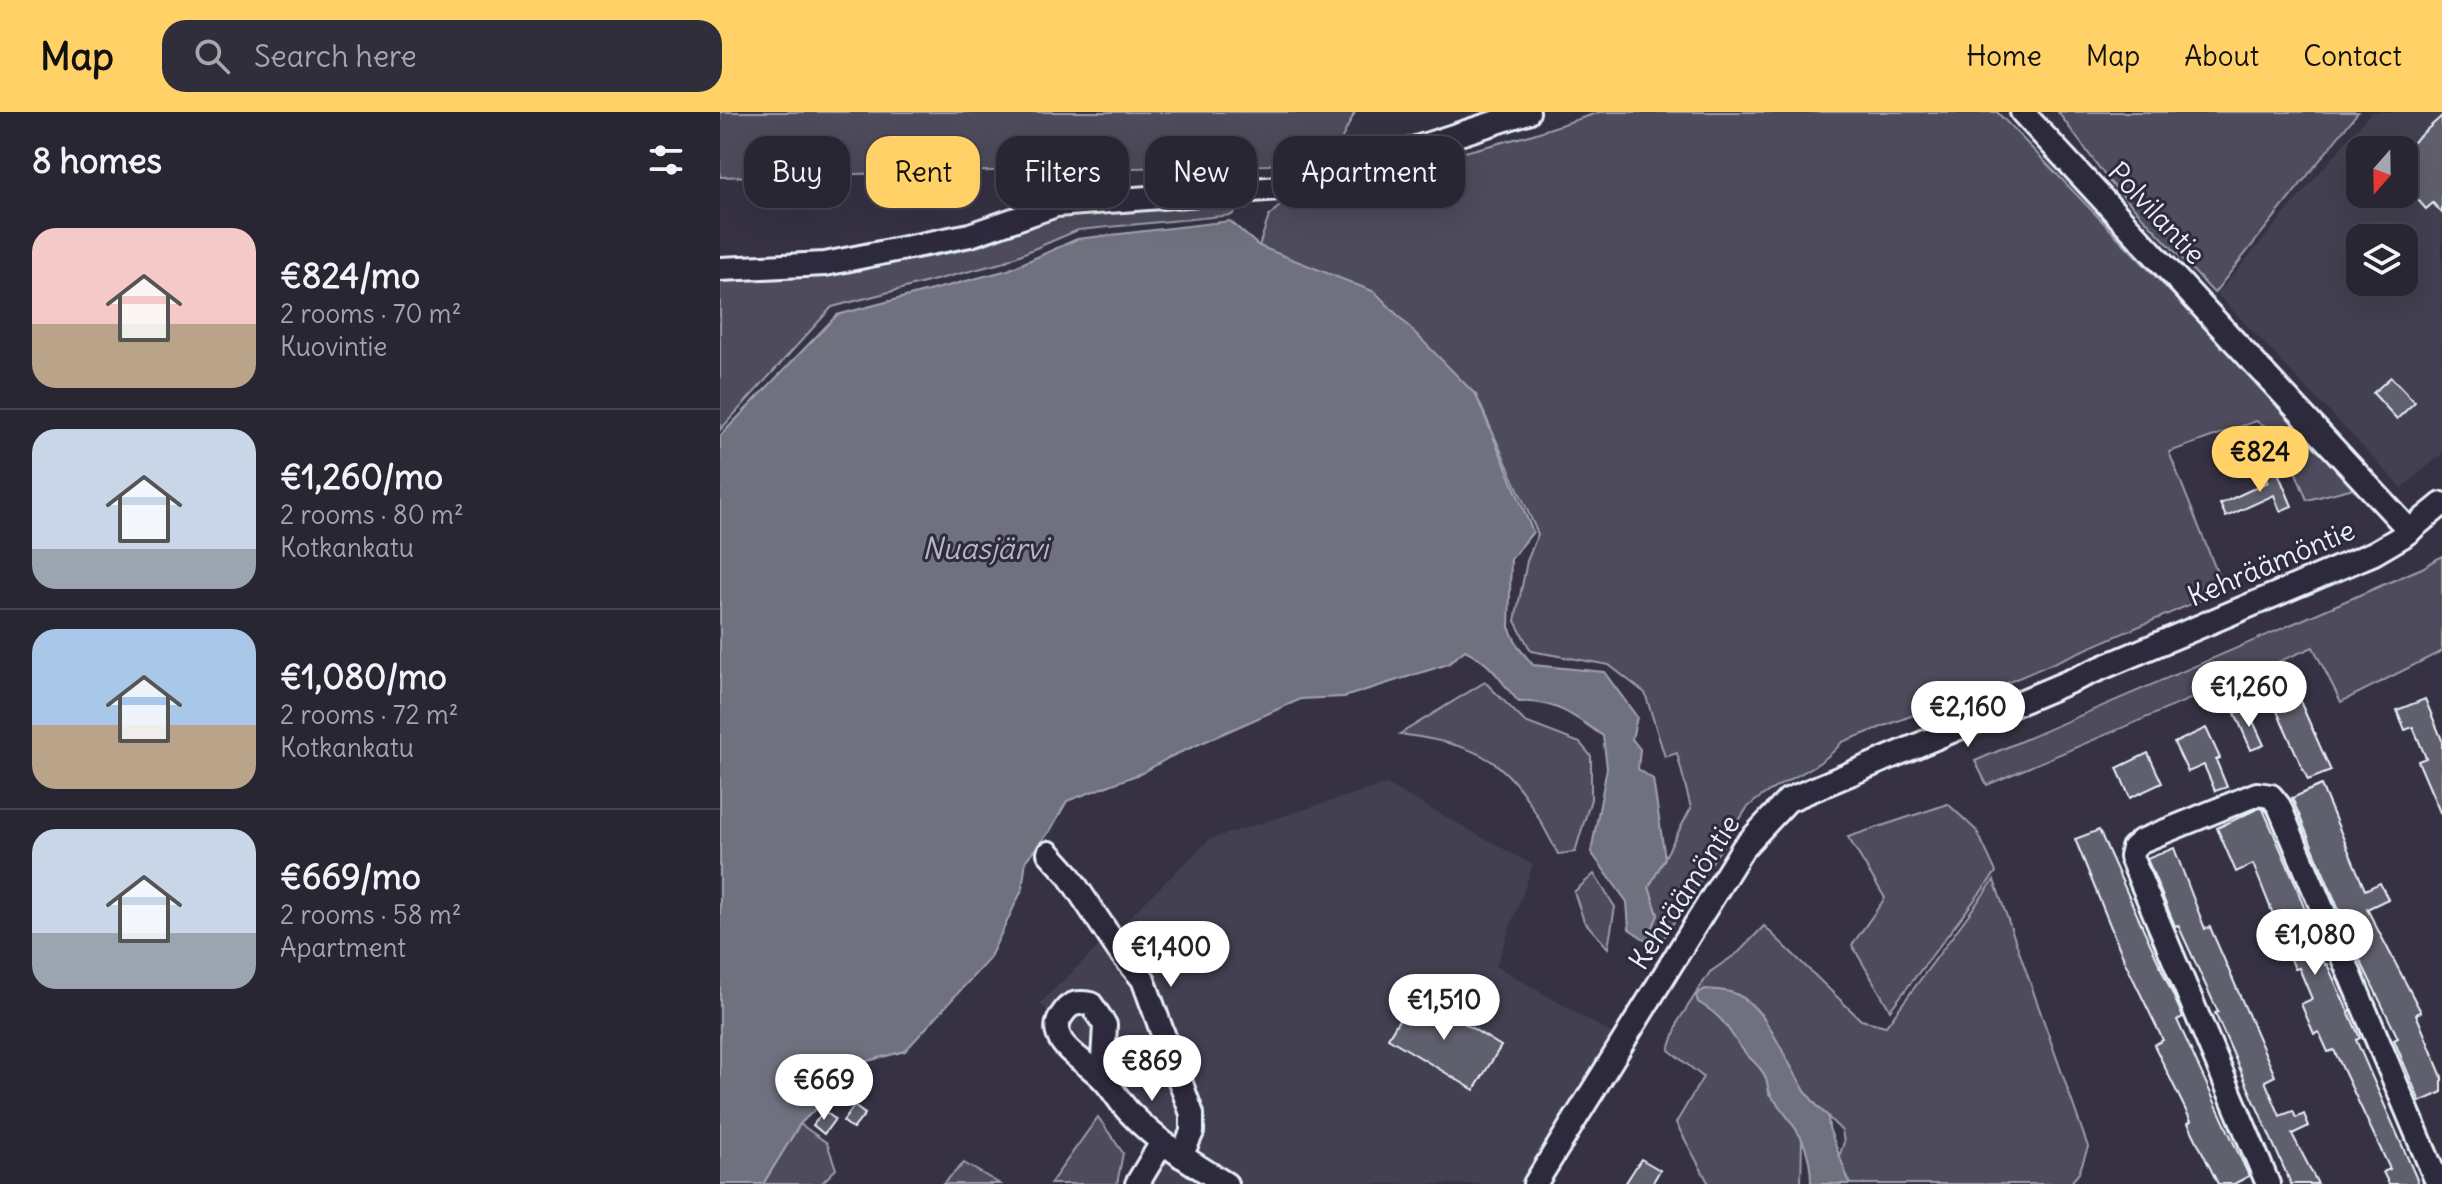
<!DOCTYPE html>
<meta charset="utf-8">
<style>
:root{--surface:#282633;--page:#302e3b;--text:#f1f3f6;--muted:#a5a5ac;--line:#44434e;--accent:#ffd166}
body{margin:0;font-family:Delius,sans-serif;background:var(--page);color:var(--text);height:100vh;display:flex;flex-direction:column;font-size:30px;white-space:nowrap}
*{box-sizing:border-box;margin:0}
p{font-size:26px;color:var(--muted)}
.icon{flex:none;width:44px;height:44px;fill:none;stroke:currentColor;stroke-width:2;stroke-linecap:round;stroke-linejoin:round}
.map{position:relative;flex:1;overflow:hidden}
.side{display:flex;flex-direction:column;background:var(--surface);width:720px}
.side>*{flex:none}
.guide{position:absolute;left:24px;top:24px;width:760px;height:72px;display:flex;gap:16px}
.needle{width:52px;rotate:200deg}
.controls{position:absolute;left:1626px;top:24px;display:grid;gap:16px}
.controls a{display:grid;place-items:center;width:72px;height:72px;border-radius:16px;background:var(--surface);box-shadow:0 8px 32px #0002,0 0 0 2px var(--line);font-size:40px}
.price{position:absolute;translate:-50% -68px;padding:0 18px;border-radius:28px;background:#fff;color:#222;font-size:26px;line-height:52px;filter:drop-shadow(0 2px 4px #0008)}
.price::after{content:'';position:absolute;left:50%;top:48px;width:24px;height:18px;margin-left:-12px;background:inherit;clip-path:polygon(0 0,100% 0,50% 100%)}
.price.current{background:var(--accent);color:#111}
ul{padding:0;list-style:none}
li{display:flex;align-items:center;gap:24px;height:200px;padding:0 32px}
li+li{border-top:2px solid var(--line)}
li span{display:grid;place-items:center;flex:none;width:224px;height:160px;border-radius:24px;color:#555}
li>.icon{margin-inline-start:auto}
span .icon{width:96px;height:96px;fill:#fffc;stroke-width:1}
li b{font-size:34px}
h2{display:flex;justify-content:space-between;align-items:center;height:96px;padding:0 32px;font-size:34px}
.tag{padding:0 28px;border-radius:24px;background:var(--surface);box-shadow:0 8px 32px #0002,0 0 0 2px var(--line);font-size:28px;line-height:72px}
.tag.current{background:var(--accent);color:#111}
header{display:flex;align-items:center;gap:48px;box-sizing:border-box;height:112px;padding:0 40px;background:var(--accent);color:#111}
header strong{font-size:38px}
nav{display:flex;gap:44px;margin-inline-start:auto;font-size:28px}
.search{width:560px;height:72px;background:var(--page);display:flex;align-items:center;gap:20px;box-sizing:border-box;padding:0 28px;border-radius:24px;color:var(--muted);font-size:30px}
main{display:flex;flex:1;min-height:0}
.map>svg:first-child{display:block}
.built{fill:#433f51;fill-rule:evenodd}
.green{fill:#4d4b5c;stroke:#9a9eaa;stroke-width:2}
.water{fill:#70717f;stroke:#a0a4af;stroke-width:2}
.building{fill:#605e6e;stroke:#e8f1f8;stroke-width:2}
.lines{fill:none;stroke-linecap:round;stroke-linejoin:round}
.minor-casing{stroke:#e8f1f8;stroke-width:28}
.minor{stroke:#2f2a3d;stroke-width:22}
.labels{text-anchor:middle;stroke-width:6;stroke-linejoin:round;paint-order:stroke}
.street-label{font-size:28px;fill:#e8f1f8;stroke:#2f2a3d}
.water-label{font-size:30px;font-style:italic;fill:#b2b7c2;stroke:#2f2a3d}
</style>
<header>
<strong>Map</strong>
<div class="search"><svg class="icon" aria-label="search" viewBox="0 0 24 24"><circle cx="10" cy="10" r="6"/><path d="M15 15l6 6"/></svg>Search here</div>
<nav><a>Home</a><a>Map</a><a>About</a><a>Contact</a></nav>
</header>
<main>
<section class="side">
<h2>8 homes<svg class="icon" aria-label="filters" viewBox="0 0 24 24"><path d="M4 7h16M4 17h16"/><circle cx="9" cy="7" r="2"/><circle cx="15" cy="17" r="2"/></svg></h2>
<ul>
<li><span style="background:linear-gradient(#f6c9c9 60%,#b9a48a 0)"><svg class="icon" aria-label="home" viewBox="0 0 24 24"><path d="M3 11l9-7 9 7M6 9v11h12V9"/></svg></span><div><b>€824/mo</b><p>2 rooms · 70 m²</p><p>Kuovintie</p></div></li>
<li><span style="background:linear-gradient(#c9d6e8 75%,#9aa5b1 0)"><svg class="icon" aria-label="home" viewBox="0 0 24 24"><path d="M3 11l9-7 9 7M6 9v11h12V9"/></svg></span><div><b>€1,260/mo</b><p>2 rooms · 80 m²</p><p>Kotkankatu</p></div></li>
<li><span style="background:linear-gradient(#a9c7e8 60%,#b9a48a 0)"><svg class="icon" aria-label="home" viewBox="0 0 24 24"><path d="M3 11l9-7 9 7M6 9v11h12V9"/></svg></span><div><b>€1,080/mo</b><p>2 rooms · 72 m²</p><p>Kotkankatu</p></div></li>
<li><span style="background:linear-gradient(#c9d6e8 65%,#9aa5b1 0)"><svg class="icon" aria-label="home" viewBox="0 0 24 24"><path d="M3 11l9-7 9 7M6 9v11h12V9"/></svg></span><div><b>€669/mo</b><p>2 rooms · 58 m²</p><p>Apartment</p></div></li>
</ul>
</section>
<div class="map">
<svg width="1722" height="1072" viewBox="0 0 1722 1072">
<rect width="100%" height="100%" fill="#363244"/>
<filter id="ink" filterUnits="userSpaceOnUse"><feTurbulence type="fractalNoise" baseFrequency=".0125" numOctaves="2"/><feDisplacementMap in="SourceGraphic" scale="16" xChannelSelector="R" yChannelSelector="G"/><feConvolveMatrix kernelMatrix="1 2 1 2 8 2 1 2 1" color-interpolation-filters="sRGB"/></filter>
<g filter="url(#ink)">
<!-- built -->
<g class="built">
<path d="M1651 0H1722V342L1682 376 1497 182ZM1640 38H1684V82H1640ZM1640 126H1684V170H1640Z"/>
<path d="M666 672 813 753 776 854 913 934 826 1072H431L457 1029 320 891 490 727Z"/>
</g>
<!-- green -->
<g class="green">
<path d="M0 0H635L619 32 549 53 0 65Z"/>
<path d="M880 0H1277L1638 375 1587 388 1560 322 1536 309 1449 340 1504 478 1240 591 1212 596 1122 630C1099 660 1055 669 1027 696L941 830 927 829 938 803 929 775 971 696 957 641 945 645 925 581 889 553 811 539 795 509 807 449 818 422 756 283 591 156 539 134 549 104 568 86 810 23Z"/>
<path d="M1338 0H1638L1494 181 1389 69Z"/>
<path d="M522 89 512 103 358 118 281 151 112 195 0 318V167C86 161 175 155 260 134 283 128 304 111 327 106 391 93 457 93 522 89Z"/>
<path d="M1722 444V539L1621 590 1593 535 1267 673 1255 649 1702 456Z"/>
<path d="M765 570 805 610 860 631 871 644V687L855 740 838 742C793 655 778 636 680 622Z"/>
<path d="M1228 692 1257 719 1276 760 1170 898 1132 833 1165 786 1128 725Z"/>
<path d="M874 762 895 795 888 836 864 809 854 780Z"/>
<path d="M1274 768 1368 1035 1359 1061 1350 1072H1130L1119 1045 1124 1030 1122 1019 1081 978 1041 902 978 890 1003 905 1029 945 1037 950 1048 969 1049 982 1065 998 1082 1026 1081 1072H989L956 1011 983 965 949 938 959 908 990 860 1019 840 1044 814 1141 908 1166 914Z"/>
<path d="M378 1005 403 1041 397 1072H330Z"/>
<path d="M80 1012 107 1031 116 1057 101 1072H43Z"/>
<path d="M244 1051 280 1072H223Z"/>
</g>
<!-- water -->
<g class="water">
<path d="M510 109 539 134 655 180 756 283 813 420 791 447 789 515 798 535 813 553 884 560 917 605 912 627 920 637 918 657 933 667 945 746 929 775 938 803 927 829 909 817 907 790 871 740 887 656 883 624C856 605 833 587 799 590 777 566 775 554 745 538L728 552 624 585 581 587 450 645 422 661 347 689 330 719 306 748 302 778 269 847 185 939 144 950 80 1012 43 1072H0V324L117 203 288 158 357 127Z"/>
<path d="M985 877C995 878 1007 878 1016 882 1056 899 1068 973 1108 1004L1109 1016 1130 1072H1091C1091 1031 1076 1016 1052 985 1047 978 1048 969 1044 962 1039 954 1034 950 1028 944 1006 919 1011 910 978 890L976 883Z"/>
</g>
<!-- building -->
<g class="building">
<path d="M1722 4V101L1713 91 1706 97 1684 72V38Z"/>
<path d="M1671 265 1695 290 1677 307 1653 281Z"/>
<path d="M1554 351 1572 394 1560 399 1554 383 1506 405 1500 392 1548 370 1542 356Z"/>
<path d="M1571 569 1611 659 1588 668 1548 579Z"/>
<path d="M1705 587 1722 628V705L1698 649 1706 646 1693 615 1685 618 1677 598Z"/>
<path d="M1527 596 1544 633 1531 638 1515 601Z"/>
<path d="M1486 616 1500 646 1496 648 1507 675 1495 679 1484 653 1468 660 1454 631Z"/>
<path d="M1428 641 1442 671 1410 686 1397 656Z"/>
<path d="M1601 673 1645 778 1660 771 1668 787 1647 797 1701 900 1696 902 1722 965V980L1700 990 1674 928 1678 926 1639 846 1572 686Z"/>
<path d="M1539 696 1543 697 1574 768 1605 853 1607 852 1640 926 1636 928 1699 1072H1669L1663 1060 1670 1057 1614 938 1608 940 1599 920 1594 922 1581 892 1592 887 1579 856 1575 857 1533 752 1516 760 1497 716Z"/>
<path d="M1379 718 1463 905 1457 908 1529 1064 1514 1072H1498L1468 1011 1471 1009 1434 933 1443 928 1405 850 1355 727Z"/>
<path d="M1454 736 1485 817 1490 815 1555 964 1545 969 1560 1004 1573 999 1576 1006 1584 1002 1589 1014 1572 1022 1598 1072H1571L1495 901 1498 900 1458 813 1455 814 1427 747Z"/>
<path d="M695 881 781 934 754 978 668 926Z"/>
<path d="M138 961 149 969 137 984 127 976Z"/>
<path d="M134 994 145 1002 133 1017 123 1009Z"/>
<path d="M104 999 115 1007 104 1022 93 1013Z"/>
<path d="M921 1047 940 1058 932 1072H905Z"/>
</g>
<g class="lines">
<!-- minor casing -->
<g class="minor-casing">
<g id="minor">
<path d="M1302 0 1690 419"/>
<path d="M0 157 105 152 250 123 336 93 559 76 662 47 808 0"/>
<path d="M329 741 347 761 400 840 423 867 472 1002V1020L461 1044"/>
<path d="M382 965 385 913 371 892C359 890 351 890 344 900 321 929 364 947 381 965 393 976 400 992 412 1003 440 1032 472 1051 506 1072"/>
<path d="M417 1072 441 1032"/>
<path d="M815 1072 1023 736 1068 688 1654 441 1683 424 1722 392"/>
<path d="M1548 1072 1411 745 1413 736 1421 729 1537 682 1551 684 1559 694 1718 1072"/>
</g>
</g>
<!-- minor -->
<use href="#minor" class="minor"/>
</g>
</g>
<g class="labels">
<!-- street labels -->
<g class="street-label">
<text transform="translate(1437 101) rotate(47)" y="10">Polvilantie</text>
<text transform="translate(1551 451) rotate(-23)" y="10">Kehräämöntie</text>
<text transform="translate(964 780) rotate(-57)" y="10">Kehräämöntie</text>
</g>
<!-- water labels -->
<g class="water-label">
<text x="265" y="447">Nuasjärvi</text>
</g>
</g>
</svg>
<div class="controls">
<a><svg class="needle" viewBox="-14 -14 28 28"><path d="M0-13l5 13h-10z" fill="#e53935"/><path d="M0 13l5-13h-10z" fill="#a5a5ac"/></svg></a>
<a><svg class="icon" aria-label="layers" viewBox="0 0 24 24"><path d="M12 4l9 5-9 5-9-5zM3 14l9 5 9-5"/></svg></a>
</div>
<b class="price current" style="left:1540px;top:382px">€824</b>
<b class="price" style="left:1529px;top:617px">€1,260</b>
<b class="price" style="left:1248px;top:637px">€2,160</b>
<b class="price" style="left:1595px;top:865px">€1,080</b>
<b class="price" style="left:451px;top:877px">€1,400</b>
<b class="price" style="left:724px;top:930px">€1,510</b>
<b class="price" style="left:432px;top:991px">€869</b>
<b class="price" style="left:104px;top:1010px">€669</b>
<div class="guide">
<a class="tag">Buy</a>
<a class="tag current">Rent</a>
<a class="tag">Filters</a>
<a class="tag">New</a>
<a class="tag">Apartment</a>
</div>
</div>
</main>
